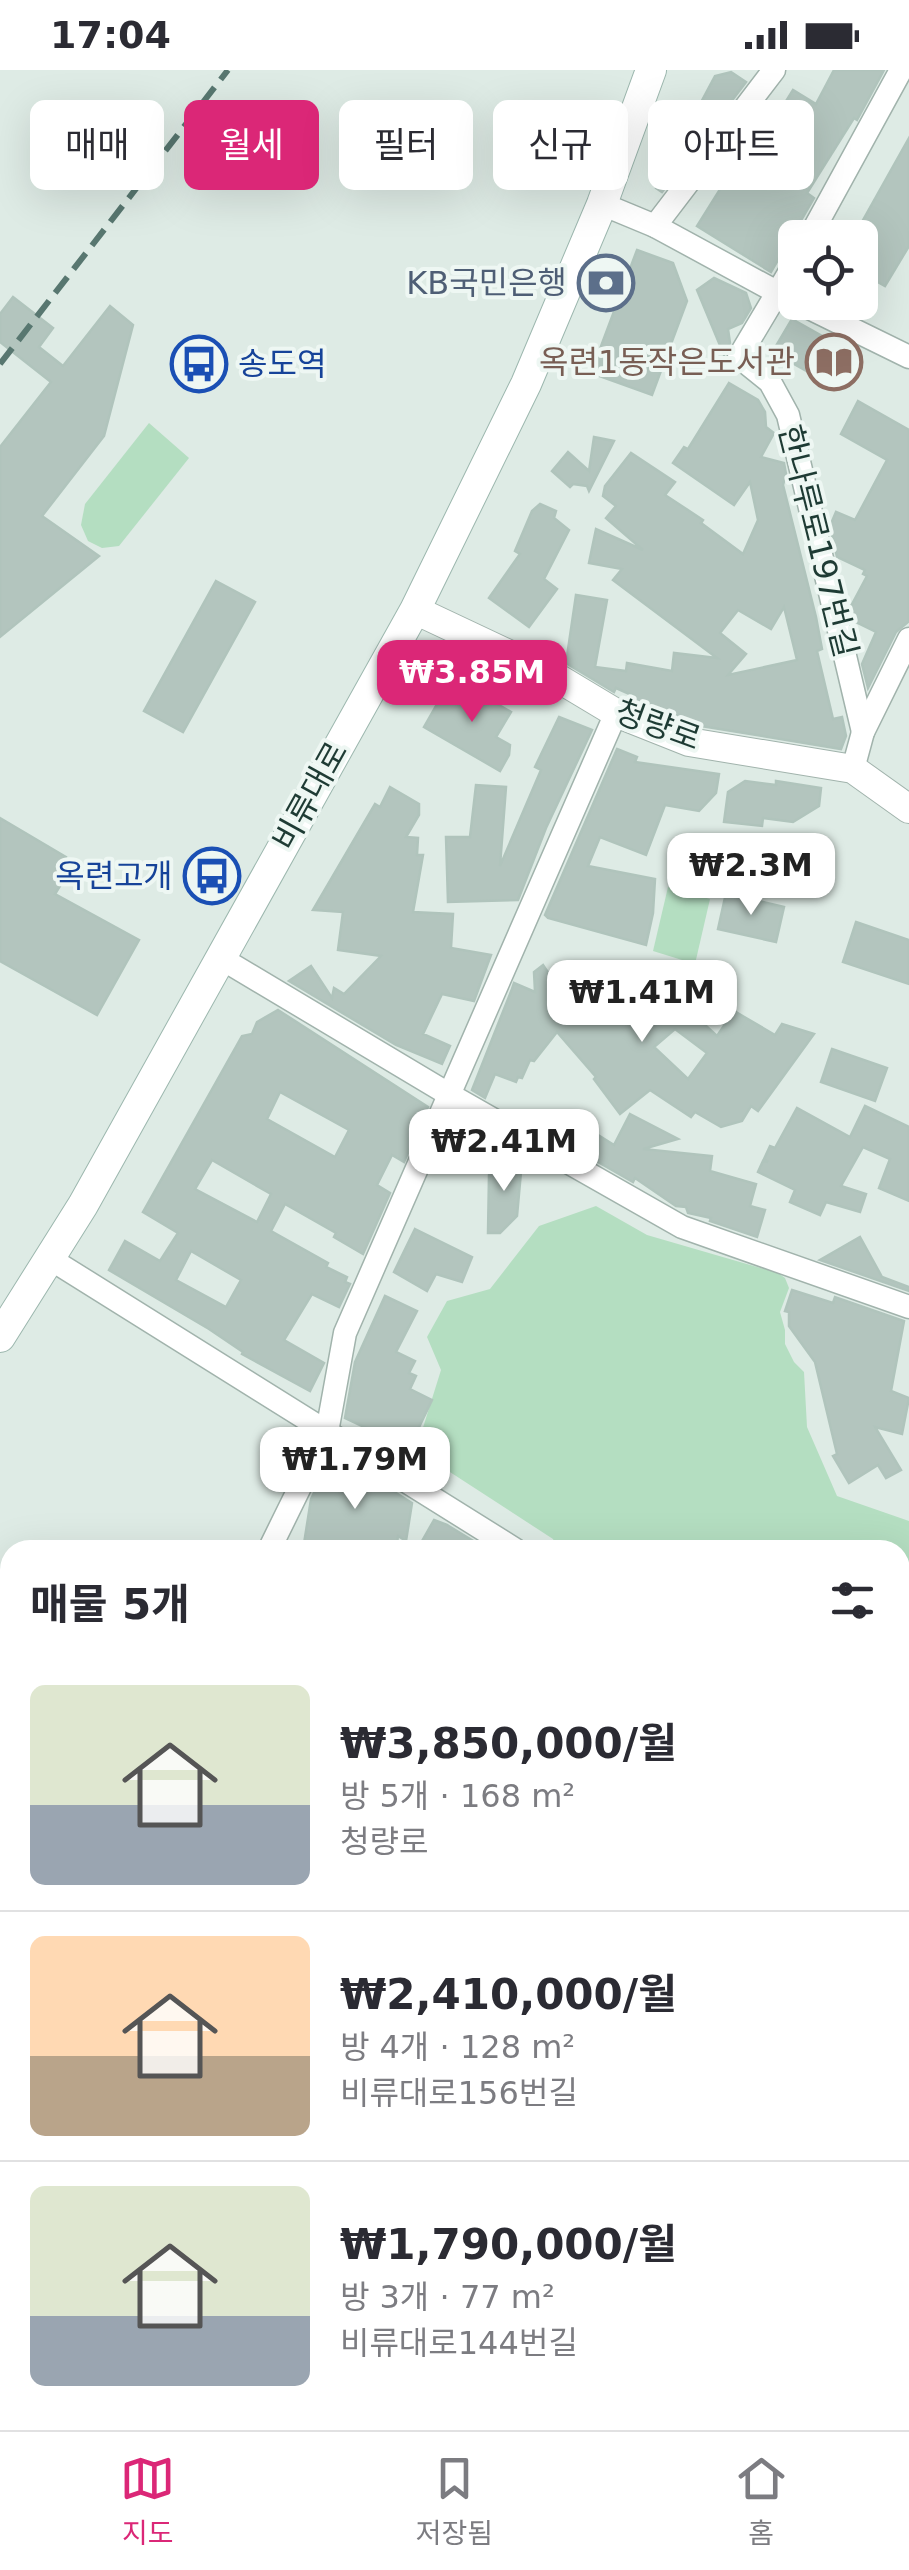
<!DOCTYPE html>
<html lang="ko">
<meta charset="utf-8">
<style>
:root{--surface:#fff;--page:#f7f7f7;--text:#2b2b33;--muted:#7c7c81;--line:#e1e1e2;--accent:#db2777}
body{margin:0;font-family:"DejaVu Sans","Noto Sans KR",sans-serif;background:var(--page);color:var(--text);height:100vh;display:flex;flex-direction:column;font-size:38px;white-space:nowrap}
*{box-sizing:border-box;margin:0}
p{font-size:32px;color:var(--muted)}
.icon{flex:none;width:55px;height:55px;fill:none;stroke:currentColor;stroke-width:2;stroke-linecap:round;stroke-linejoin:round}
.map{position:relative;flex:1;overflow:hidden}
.details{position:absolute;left:0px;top:1470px;width:910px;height:890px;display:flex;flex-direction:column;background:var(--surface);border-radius:30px 30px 0 0;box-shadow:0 10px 40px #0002}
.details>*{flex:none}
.banner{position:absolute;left:30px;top:30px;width:850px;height:90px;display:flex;gap:20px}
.fabs{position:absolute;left:778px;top:150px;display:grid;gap:20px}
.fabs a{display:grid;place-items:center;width:100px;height:100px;border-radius:15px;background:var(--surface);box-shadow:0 10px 40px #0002;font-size:50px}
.price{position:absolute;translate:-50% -85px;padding:0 22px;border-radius:20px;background:#fff;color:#222;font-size:32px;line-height:65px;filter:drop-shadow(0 2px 5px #0008)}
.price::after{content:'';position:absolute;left:50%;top:60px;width:30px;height:22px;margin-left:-15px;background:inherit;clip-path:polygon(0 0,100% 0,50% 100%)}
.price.on{background:var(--accent);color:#fff}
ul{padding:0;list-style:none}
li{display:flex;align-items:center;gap:30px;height:250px;padding:0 30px}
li+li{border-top:2px solid var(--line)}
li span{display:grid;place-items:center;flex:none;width:280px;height:200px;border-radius:15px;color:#555}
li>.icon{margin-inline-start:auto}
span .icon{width:120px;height:120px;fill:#fffc;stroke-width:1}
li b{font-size:42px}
h2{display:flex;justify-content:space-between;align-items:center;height:120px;padding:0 30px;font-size:42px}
.pill{padding:0 35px;border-radius:15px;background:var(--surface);box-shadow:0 10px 40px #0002;font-size:35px;line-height:90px}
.pill.on{background:var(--accent);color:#fff}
.status{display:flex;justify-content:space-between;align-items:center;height:70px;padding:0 50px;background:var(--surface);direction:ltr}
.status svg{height:28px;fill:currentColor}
.tab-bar{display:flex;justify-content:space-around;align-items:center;height:140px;border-top:2px solid var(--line);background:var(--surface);font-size:28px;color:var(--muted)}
.tab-bar a{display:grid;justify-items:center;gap:5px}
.tab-bar .on{color:var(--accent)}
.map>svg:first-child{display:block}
.green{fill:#b4dec1}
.building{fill:#b3c5be;stroke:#b0c4bc;stroke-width:2.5;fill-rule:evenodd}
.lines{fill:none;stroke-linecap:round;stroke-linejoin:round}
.minor-casing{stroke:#a1b3ac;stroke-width:25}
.tertiary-casing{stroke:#a1b3ac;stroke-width:30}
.secondary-casing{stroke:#9cb7ae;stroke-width:32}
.minor{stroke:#fff;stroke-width:22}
.tertiary{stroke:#fff;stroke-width:28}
.secondary{stroke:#fff;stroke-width:30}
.rail{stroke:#587770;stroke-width:6;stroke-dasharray:20 10;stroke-linecap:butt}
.labels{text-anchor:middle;stroke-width:8;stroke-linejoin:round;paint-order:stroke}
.service-label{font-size:32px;fill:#4e5e75;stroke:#eef7f3;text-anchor:end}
.education-label{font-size:32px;fill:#785e54;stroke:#eef7f3;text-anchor:end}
.transit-label{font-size:32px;fill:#164399;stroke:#eef7f3;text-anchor:start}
.street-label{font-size:32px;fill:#1e3b34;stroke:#eef7f3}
</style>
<div class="status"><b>17:04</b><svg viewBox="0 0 49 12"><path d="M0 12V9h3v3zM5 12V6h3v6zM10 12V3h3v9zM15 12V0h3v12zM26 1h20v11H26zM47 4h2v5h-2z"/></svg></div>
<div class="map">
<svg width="909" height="2360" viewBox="0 0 909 2360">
<rect width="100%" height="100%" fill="#deebe5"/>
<!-- green -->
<g class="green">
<path d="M149 353 189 388 119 476 102 478 88 471 81 455 85 434Z"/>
<path d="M668 817 710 829 695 894 653 881Z"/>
<path d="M596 1136 647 1165 778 1203 785 1208 789 1218 780 1242 785 1260V1274L794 1292 804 1302 807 1357 837 1426 909 1451V1726L900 1751V1480H557L553 1469 416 1380 441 1300 427 1267 447 1231 490 1219 539 1156Z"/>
<path d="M0 2142 10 2152V2302L0 2300Z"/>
</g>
<!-- building -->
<g class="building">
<path d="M834 0H884L857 50 854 48 807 123 814 128 771 202 697 156 744 81 752 86 793 20 816 34Z"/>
<path d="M731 2 746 12 662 122 656 118 683 48 690 53 715 6Z"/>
<path d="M909 68V176L885 216 860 202V168H853Z"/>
<path d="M637 180 673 193 687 231 652 325 591 303Z"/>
<path d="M714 208 746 223 751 238 742 253 728 259 730 273 724 285 697 220Z"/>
<path d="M13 227 53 258 39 277 63 296 110 236 133 255 104 366 42 446 99 486 0 567V377L51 312 0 272V244Z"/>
<path d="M792 249 854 284 835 317 778 285 776 276Z"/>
<path d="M729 313 758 330 765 342 766 357 774 363 761 387 784 393 786 404 783 415 816 547 822 579 817 581 833 649 842 647 846 666 841 679 695 655 632 631 634 626 616 618 614 622 566 593 576 525 607 530 595 597 626 601 627 593 672 601 674 583 717 588 613 510 622 499 589 493 596 459 643 480 606 448 616 436 603 426 605 416 631 383 675 412 665 425 703 450 701 453 743 484 758 450 750 412 734 435 673 393 684 377 688 379ZM784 537 797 590 728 605 746 584 720 563 738 540 771 559Z"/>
<path d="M858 331 909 360V551L896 562 868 618 862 594 876 562 852 550 849 540 867 506 863 504 865 500 837 487 830 456 836 442 855 450 887 390 841 364Z"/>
<path d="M594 367 614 371 589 421 587 416 573 414 570 417 552 401 568 382 589 401Z"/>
<path d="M540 434 556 441 554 448 569 460 544 509 557 519 529 557 489 528 520 484 515 481 532 441Z"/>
<path d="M216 511 255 532 183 662 144 641Z"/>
<path d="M448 615 469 627 473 620 511 642 496 667 510 675 509 685 500 701 424 657Z"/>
<path d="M559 647 592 660 546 758 518 830 448 832 446 767H470L476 715 506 717 500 796 541 700 535 697Z"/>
<path d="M617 679 637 687 635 692 719 704 716 723 699 741 665 735 646 785 600 767 588 796 655 809 653 843 646 875 548 848 545 845Z"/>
<path d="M745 711 776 715V711L821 718 819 736 793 752 763 748 762 756 724 752 728 722Z"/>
<path d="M390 717 419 734V745L406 767 418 768 417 785H423L413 842 453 844 451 878 491 885 474 931 442 924 423 964 450 976 442 994 396 975 289 911 311 896 332 928 334 918 344 924 381 886 338 880 343 842 313 840 375 734 380 737Z"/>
<path d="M0 748 66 787 62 800 68 803 55 824 139 870 97 945 0 891Z"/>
<path d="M726 823 784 837 776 872 718 859Z"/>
<path d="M856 852 909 870V914L843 892Z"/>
<path d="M543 895 557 916 583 895 602 898 611 909 622 901 651 911 669 936 681 923 689 926 699 935 692 943 717 966 734 941 775 965 782 954 814 964 758 1041 751 1036 742 1051 721 1057 695 1042 691 1047 650 1020 620 1044 594 1009 596 1007 557 962 534 991 530 990 522 1008 518 1007 516 1012 495 1004 485 1028 472 1020 512 919 514 913 535 922 534 902ZM675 959 707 983 688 1009 654 977Z"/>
<path d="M278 940 428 1037 404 1092 392 1085 377 1115 390 1123 363 1184 334 1167 336 1163 285 1134 271 1161 328 1193 326 1197 347 1207 345 1212 350 1214 339 1237 312 1224 284 1270 324 1293 310 1321 242 1284 243 1282 209 1259 109 1200 125 1171 160 1191 178 1163 143 1142 242 966 252 964 257 952ZM280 1022 349 1060 335 1087 267 1049ZM212 1090 271 1124 257 1152 195 1119ZM191 1181 241 1210 226 1237 176 1210Z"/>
<path d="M832 979 887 998 875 1031 821 1012Z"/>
<path d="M865 1036 909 1057V1131L879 1118 890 1089 863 1077 841 1116 866 1124 860 1142 826 1132 820 1145 790 1132 795 1120 758 1102 763 1091 768 1092 764 1089 770 1076 775 1078 797 1038 850 1067Z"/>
<path d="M630 1044 678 1069 643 1079 712 1086 710 1101 756 1114 750 1136 765 1140 757 1167 710 1151 711 1148 688 1143 686 1137 676 1136 635 1108 633 1112 586 1085 598 1065 614 1075Z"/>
<path d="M496 1089 522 1091 517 1146 500 1163H488L489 1105Z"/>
<path d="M415 1159 472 1187 462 1212 436 1204 427 1221 394 1202Z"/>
<path d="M860 1167 882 1207 909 1217V1221L820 1190Z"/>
<path d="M792 1220 833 1233 835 1227 904 1251 891 1321 909 1328 902 1364 875 1357 901 1400 886 1408 878 1395 849 1413 833 1386 837 1384 815 1292 789 1256V1242L785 1241Z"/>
<path d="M385 1226 417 1241 396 1282 415 1291 409 1303 416 1306 410 1319 432 1330 409 1378 345 1348 355 1292Z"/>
<path d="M333 1383 412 1433 406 1471 398 1466 396 1480H303L311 1429Z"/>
<path d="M434 1450 447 1455 488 1480H417Z"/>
</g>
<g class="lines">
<!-- minor casing -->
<g class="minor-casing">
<g id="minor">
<path d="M602 134 655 156 795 232"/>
<path d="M655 156 774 0"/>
<path d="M809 168 901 0"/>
<path d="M795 193 739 287 770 312 788 345 863 662"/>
<path d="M797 232 909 287"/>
<path d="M853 699 863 662 909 569"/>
<path d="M219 887 450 1025 682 1157 909 1237"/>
<path d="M49 1188 516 1480"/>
<path d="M269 1480 327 1362 345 1263 616 643"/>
<path d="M177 2360 181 2350"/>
<path d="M418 2360 421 2350"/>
</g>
</g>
<!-- tertiary casing -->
<g class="tertiary-casing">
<g id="tertiary">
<path d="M415 540 551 604 616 643 689 672 853 699 909 739"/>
<path d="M0 1621 10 1626"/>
<path d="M900 1887 909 1859"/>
<path d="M900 2063 909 2064"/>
<path d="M748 2360 751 2350"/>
</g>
</g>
<!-- secondary casing -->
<g class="secondary-casing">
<path id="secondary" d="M0 1267 83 1135 415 540 526 314 602 134 651 0"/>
</g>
<!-- minor -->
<use href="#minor" class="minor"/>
<!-- tertiary -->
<use href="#tertiary" class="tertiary"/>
<!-- secondary -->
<use href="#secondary" class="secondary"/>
<!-- rail -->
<path class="rail" d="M0 294 228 0"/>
</g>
<!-- icons -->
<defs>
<g id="bank-ring" transform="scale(2.875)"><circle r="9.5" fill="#eef7f3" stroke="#5c6f8a" stroke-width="1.5"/><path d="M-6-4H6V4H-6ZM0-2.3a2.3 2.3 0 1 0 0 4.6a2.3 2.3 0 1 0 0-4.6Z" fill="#5c6f8a"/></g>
<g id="library-ring" transform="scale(2.875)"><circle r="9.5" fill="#eef7f3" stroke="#8d6e63" stroke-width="1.5"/><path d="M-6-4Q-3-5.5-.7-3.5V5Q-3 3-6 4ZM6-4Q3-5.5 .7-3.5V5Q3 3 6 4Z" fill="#8d6e63"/></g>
<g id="bus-ring" transform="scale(2.875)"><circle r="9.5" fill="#eef7f3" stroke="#1a4fb4" stroke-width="1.5"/><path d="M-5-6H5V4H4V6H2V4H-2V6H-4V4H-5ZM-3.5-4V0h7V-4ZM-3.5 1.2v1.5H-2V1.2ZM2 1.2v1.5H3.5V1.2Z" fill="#1a4fb4"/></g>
</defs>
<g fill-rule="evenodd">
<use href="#bank-ring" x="606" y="213"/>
<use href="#library-ring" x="834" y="292"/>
<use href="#bus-ring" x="199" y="294"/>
<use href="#bus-ring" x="212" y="806"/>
</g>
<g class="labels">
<!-- service labels -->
<g class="service-label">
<text x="567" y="224">KB국민은행</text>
</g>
<!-- education labels -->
<g class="education-label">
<text x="795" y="303">옥련1동작은도서관</text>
</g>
<!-- transit labels -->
<g class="transit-label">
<text x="238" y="305">송도역</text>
<text x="173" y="817" text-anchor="end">옥련고개</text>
</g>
<!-- street labels -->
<g class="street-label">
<text transform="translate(818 471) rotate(76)" y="11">한나루로197번길</text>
<text transform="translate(658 655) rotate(20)" y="11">청량로</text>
<text transform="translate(310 726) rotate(-61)" y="11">비류대로</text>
</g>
</g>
</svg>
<div class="fabs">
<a><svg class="icon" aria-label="locate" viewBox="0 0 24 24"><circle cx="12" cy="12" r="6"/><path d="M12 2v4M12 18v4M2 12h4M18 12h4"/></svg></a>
</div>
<b class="price on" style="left:472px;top:655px">₩3.85M</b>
<b class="price" style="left:751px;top:848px">₩2.3M</b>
<b class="price" style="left:642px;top:975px">₩1.41M</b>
<b class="price" style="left:504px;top:1124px">₩2.41M</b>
<b class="price" style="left:355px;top:1442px">₩1.79M</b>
<div class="banner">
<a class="pill">매매</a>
<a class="pill on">월세</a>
<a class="pill">필터</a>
<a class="pill">신규</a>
<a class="pill">아파트</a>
</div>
<section class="details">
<h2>매물 5개<svg class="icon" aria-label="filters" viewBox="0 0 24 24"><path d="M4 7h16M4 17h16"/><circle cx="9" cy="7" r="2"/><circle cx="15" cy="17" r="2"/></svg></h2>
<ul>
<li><span style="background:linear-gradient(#dfe7d0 60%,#9aa5b1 0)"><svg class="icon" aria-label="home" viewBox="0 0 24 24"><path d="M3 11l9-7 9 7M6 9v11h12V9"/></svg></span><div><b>₩3,850,000/월</b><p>방 5개 · 168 m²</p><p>청량로</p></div></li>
<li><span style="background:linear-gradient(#ffd9b3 60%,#b9a48a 0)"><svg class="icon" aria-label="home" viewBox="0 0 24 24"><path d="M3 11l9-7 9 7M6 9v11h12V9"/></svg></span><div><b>₩2,410,000/월</b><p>방 4개 · 128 m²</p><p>비류대로156번길</p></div></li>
<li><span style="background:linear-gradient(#dfe7d0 65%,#9aa5b1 0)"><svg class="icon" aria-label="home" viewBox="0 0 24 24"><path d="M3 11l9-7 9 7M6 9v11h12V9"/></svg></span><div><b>₩1,790,000/월</b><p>방 3개 · 77 m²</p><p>비류대로144번길</p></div></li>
</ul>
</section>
</div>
<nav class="tab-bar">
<a class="on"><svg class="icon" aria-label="map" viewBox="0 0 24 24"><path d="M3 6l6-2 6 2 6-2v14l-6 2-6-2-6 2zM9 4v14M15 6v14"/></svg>지도</a>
<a><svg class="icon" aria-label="saved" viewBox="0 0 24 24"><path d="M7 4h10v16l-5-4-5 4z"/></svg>저장됨</a>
<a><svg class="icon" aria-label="home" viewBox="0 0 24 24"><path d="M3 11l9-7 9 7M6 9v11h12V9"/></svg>홈</a>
</nav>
